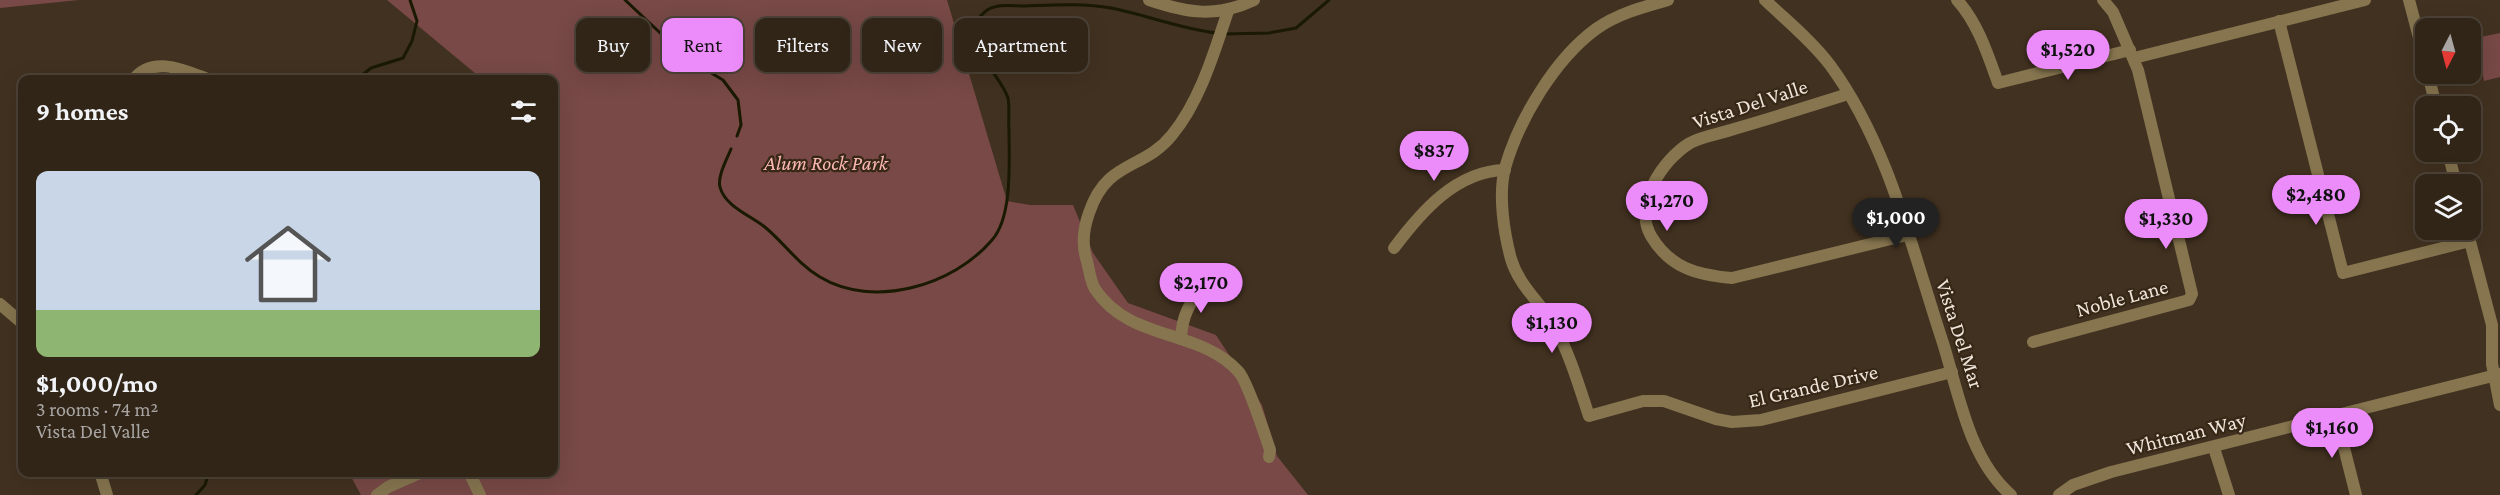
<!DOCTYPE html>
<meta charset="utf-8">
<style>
:root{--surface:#312518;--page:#3d3125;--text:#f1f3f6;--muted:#a8a5a2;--line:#4c4237;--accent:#ec8cfb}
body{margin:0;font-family:"Crimson Pro",serif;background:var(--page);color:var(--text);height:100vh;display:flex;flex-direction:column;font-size:22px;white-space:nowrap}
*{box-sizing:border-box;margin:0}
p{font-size:20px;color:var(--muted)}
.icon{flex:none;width:33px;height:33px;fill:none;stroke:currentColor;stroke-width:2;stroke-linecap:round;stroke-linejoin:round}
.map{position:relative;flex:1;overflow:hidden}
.sheet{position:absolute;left:18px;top:75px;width:540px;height:402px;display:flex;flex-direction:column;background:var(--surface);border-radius:12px;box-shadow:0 6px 24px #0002,0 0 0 2px var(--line)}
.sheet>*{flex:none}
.hud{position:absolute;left:576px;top:18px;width:570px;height:54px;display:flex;gap:12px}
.needle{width:39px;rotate:186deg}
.fabs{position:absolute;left:2415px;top:18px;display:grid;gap:12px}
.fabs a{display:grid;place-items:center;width:66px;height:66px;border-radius:12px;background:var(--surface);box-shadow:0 6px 24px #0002,0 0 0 2px var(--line);font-size:30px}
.price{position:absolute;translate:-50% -51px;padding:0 14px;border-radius:21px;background:var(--accent);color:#111;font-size:20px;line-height:39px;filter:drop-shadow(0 2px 3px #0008)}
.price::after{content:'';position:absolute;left:50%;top:36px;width:18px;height:14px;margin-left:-9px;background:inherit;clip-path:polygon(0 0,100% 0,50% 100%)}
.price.current{background:#222;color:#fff}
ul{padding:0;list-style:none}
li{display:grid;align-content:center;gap:12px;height:318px;padding:0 18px}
li span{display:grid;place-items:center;height:186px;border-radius:12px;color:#555}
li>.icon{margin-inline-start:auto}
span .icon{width:108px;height:108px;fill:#fffc;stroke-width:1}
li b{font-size:26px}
h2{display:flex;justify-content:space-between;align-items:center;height:72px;padding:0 18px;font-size:26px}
.chip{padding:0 21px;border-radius:12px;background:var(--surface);box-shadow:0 6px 24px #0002,0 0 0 2px var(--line);font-size:21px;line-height:54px}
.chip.current{background:var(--accent);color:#111}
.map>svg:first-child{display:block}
.green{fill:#784946}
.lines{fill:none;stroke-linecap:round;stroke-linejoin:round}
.stream{stroke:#1a1902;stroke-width:3}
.minor{stroke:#86754f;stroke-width:12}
.labels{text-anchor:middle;stroke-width:4.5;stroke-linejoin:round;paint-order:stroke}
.street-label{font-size:21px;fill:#efe5da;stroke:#372716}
.park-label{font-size:21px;font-style:italic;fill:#fab7b1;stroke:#372716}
</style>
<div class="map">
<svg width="2500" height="495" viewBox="0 0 2500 495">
<rect width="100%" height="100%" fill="#413120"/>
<!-- green -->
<g class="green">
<path d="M0 0H79L0 8Z"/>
<path d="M387 0H947L1007 201 1030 205H1073L1093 253 1128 303 1216 335 1262 405 1277 456 1308 495H361L349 473 554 472V80L482 79Z"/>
<path d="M2500 33V77L2484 81 2476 38Z"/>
</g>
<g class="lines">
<!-- stream -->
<g class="stream">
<path d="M625 0 688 59 723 80 738 100 741 125 737 136"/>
<path d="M1224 34 1269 33 1296 28 1329 0"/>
<path d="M356 80 371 68 403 58 412 41 417 21 410 0"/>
<path d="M731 149C727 159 717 177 720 187 725 207 752 216 766 228 785 244 798 264 820 277 873 309 953 286 992 240 1013 216 1009 161 1009 130 1008 121 1010 108 1008 98 1001 74 953 36 986 11 996 3 1013 6 1025 6 1054 5 1083 3 1111 8 1147 15 1181 29 1217 33"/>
<path d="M196 495 205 485 209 472"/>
</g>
<!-- minor -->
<g class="minor">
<path d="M1149 0C1188 13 1216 18 1254 0"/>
<path d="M1668 0C1643 7 1617 14 1596 29 1555 59 1519 119 1505 168 1498 195 1504 233 1511 259 1519 286 1541 303 1555 327 1570 355 1579 386 1589 416L1643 401H1664L1716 419 1732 422 1761 420 1952 372"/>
<path d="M1765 0C1787 21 1812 41 1830 65 1889 145 1912 250 1943 343 1959 394 1969 459 2011 495"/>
<path d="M1957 0C1978 23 1988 55 1998 83L2130 50"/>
<path d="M2409 0 2426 64"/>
<path d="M1228 11C1214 53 1200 101 1172 135 1143 171 1107 159 1089 213 1084 227 1082 244 1086 258 1089 267 1090 281 1095 289 1130 342 1198 328 1238 371 1247 380 1265 435 1270 450L1269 457"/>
<path d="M2279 21 2343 273 2470 241"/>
<path d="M2134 58 2365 0"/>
<path d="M2428 74 2436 106"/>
<path d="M133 80C153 54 186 71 210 80"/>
<path d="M1848 94C1810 106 1772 118 1734 129 1720 134 1703 136 1690 143 1662 160 1633 205 1651 236 1670 268 1697 275 1732 278L1907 235"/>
<path d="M2448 152 2456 184"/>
<path d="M2467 230 2492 325V364L2500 405"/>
<path d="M1394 248C1421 212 1456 171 1505 170"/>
<path d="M0 304 22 323"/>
<path d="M1181 339C1182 315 1190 301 1206 284"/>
<path d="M2033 342 2189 300 2192 294 2138 70 2113 12 2103 0"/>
<path d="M2336 416 2356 495"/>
<path d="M2214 448 2229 495"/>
<path d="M100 472 107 495"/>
<path d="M469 472 480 495"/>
<path d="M377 495 388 487 422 472"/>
<path d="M2059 495 2073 485 2111 472 2500 374"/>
</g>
</g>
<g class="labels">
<!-- street labels -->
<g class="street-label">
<text transform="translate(1750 104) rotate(-18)" y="7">Vista Del Valle</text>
<text transform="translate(2122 298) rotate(-15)" y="7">Noble Lane</text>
<text transform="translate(1960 334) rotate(72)" y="7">Vista Del Mar</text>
<text transform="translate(1813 386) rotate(-13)" y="7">El Grande Drive</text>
<text transform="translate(2186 434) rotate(-14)" y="7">Whitman Way</text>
</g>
<!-- park labels -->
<g class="park-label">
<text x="826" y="170">Alum Rock Park</text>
</g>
</g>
</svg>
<div class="fabs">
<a><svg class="needle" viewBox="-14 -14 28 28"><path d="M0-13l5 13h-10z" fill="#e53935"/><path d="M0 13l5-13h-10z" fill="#a8a5a2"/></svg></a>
<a><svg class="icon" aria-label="locate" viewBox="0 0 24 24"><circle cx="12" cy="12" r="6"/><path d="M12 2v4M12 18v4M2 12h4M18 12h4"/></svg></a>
<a><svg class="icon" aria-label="layers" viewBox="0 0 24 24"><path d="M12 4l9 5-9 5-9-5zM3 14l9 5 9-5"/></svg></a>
</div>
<b class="price" style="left:2068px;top:81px">$1,520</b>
<b class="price" style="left:1434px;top:182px">$837</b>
<b class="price" style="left:2316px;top:226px">$2,480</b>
<b class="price" style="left:1667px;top:232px">$1,270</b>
<b class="price current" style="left:1896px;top:249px">$1,000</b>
<b class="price" style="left:2166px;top:250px">$1,330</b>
<b class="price" style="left:1201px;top:314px">$2,170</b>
<b class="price" style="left:1552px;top:354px">$1,130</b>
<b class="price" style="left:2332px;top:459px">$1,160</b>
<div class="hud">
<a class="chip">Buy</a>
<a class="chip current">Rent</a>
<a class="chip">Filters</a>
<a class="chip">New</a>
<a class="chip">Apartment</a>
</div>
<section class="sheet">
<h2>9 homes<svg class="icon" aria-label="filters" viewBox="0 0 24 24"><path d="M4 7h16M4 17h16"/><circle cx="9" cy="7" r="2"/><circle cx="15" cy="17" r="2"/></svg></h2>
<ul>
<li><span style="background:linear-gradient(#c9d6e8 75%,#8fb573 0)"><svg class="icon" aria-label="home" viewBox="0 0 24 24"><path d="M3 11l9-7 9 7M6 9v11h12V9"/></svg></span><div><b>$1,000/mo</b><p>3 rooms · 74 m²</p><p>Vista Del Valle</p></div></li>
</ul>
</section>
</div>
